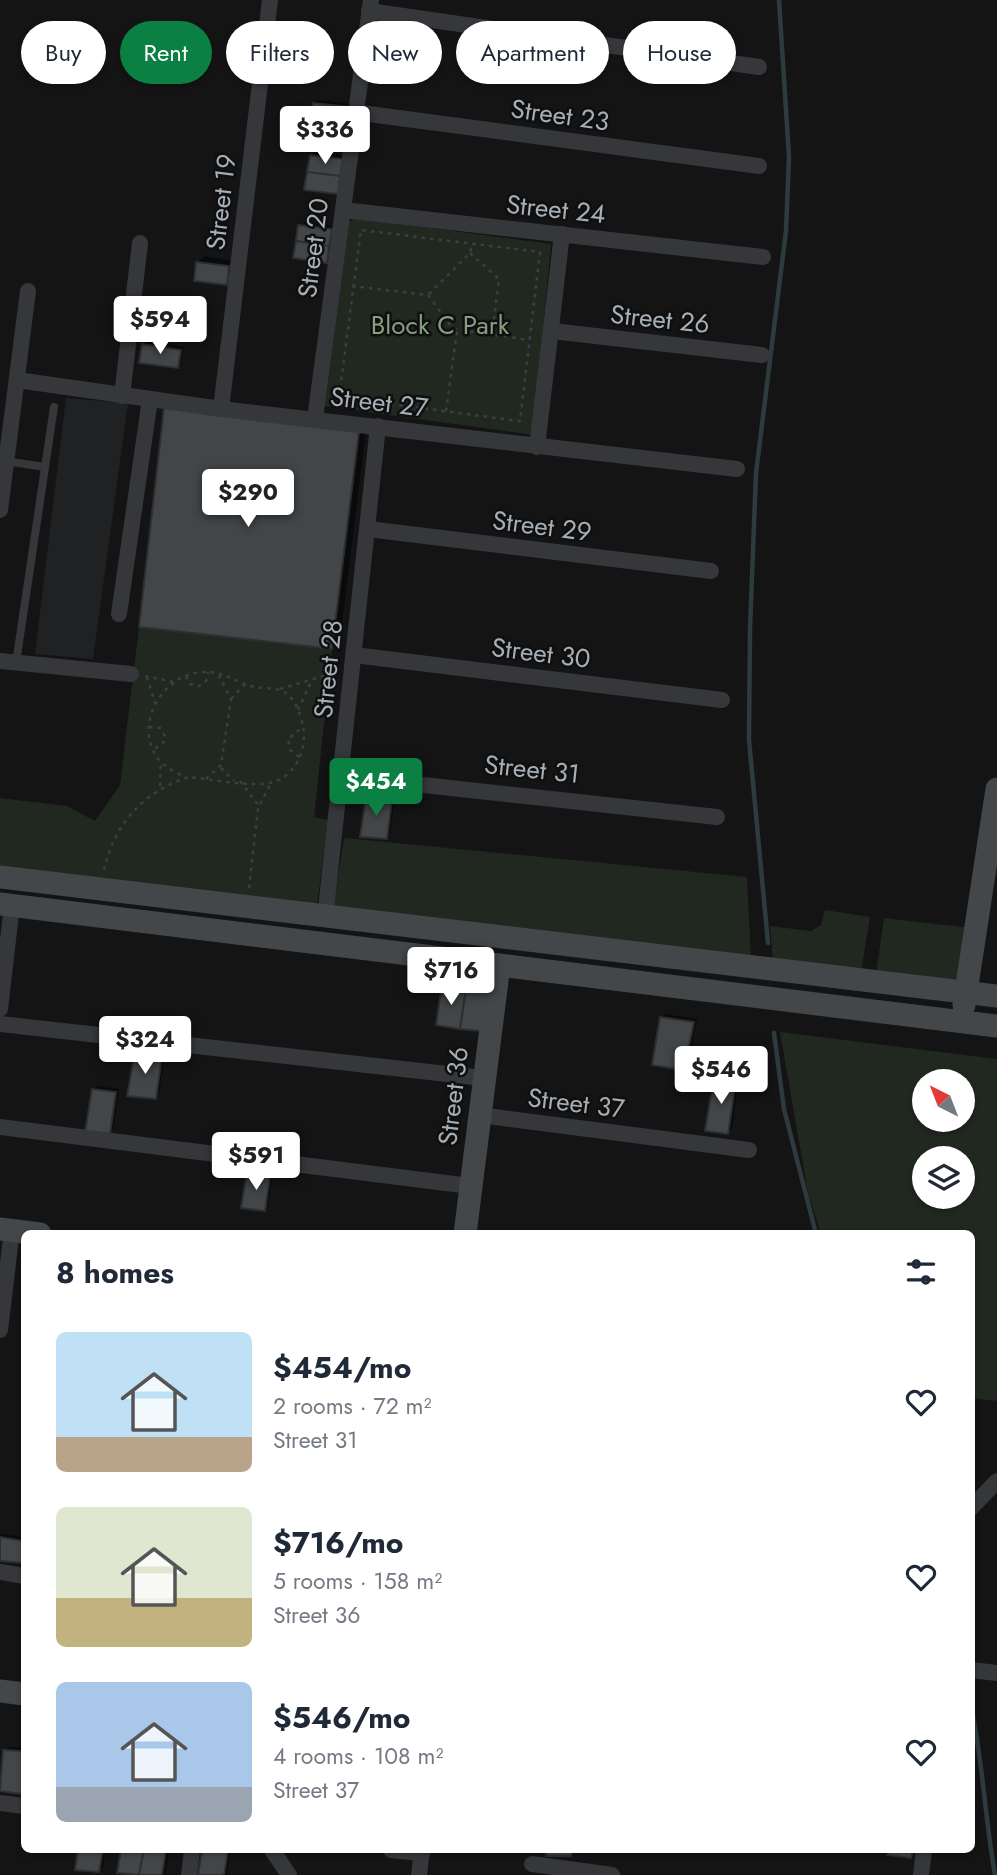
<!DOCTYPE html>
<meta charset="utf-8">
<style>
:root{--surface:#fff;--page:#f2f2f3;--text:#1f2937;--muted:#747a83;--accent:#0b8043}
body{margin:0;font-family:Jost,sans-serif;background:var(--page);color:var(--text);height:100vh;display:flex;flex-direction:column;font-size:26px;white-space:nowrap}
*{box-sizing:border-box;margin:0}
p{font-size:23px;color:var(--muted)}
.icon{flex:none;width:38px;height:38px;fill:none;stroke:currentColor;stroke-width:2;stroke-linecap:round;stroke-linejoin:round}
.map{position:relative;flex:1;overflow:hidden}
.sheet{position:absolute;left:21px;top:1230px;width:954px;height:623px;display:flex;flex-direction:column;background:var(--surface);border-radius:10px;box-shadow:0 2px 5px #0004}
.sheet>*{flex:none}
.banner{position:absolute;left:21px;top:21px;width:956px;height:63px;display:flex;gap:14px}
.needle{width:46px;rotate:318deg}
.buttons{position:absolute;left:912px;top:1069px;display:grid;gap:14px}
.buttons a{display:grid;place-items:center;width:63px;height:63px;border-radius:50%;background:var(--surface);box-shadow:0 2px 5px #0004;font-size:35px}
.price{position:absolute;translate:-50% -60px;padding:0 16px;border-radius:7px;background:#fff;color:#222;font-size:23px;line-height:46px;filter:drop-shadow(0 2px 4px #0008)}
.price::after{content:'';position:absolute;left:50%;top:42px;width:21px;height:16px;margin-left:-10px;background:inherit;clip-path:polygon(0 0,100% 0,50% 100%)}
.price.active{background:var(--accent);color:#fff}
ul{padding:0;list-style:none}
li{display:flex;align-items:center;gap:21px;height:175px;padding:0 35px}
li span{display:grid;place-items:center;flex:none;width:196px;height:140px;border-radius:10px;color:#555}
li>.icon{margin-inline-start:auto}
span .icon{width:84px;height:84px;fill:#fffc;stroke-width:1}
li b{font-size:30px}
h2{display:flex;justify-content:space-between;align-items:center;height:84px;padding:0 35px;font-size:30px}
.chip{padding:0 24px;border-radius:32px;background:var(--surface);box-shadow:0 2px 5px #0004;font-size:24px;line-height:63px}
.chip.active{background:var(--accent);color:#fff}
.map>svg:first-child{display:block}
.built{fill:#202122}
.green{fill:#212820;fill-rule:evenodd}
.shadow{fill:#0007}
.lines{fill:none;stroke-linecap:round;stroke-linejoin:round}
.stream{stroke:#2d3b3e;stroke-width:4.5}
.building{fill:#434648;stroke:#2e2f31;stroke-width:2}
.path{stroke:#3b3f41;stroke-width:2.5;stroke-dasharray:3.5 5;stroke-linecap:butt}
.lane{stroke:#35373a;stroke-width:8}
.street{stroke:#35373a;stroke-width:16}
.secondary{stroke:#43474a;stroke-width:23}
.labels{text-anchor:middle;stroke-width:5;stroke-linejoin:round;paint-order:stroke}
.street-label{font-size:26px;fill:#a6afb5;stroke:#0f0f10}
.park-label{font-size:26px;fill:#85a07d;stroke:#0f0f10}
</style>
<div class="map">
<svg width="997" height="1875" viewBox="0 0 997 1875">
<rect width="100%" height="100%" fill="#141415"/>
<!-- built -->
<path class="built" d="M66 398 128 403 93 659 35 654Z"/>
<!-- green -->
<g class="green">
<path d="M354 218 551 244 533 435 325 406 349 223Z"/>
<path d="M139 627 332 649 314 817 328 820 317 906 0 871V798L67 806 95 821 120 785Z"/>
<path d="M344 838 747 877 751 959 333 906Z"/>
<path d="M825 910 870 917 861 973 773 962 770 926 811 931 821 925Z"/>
<path d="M884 918 970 928 961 985 876 974Z"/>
<path d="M780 1032 997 1059V1401L971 1398V1234H821L808 1193ZM924 1082H962V1120H924ZM924 1158H962V1197H924Z"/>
</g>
<!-- shadow -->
<g class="shadow">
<path d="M318 100 352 104 350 120 346 123 314 104Z"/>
<path d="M315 152 346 156 341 188 312 156Z"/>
<path d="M304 222 335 226 330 258 326 261 300 226Z"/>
<path d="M204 256 235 261 233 277 226 284 198 263Z"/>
<path d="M148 341 184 347 181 362 177 366 144 345Z"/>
<path d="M174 401 367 423 340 639 332 647Z"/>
<path d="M371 794 395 797 390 833 386 837 367 798Z"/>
<path d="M448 982 491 988 485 1025 444 986Z"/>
<path d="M665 1014 697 1019 688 1065 684 1068 661 1018Z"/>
<path d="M140 1049 165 1052 159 1093 155 1097 136 1053Z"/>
<path d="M719 1075 739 1078 732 1128 728 1132 715 1079Z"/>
<path d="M97 1086 119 1089 113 1128 109 1132 94 1090Z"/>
<path d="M253 1169 273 1172 268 1205 264 1209 249 1173Z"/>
<path d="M0 1534 24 1537V1562L0 1559Z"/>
<path d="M9 1747 24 1748V1789L22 1792 5 1751Z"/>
<path d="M80 1850H105L103 1867 99 1871 77 1868Z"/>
<path d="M123 1850H169L165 1875 119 1872Z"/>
<path d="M204 1850H230L227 1875H200Z"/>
</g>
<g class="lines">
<!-- stream -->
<g class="stream">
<path d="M768 943 749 740 750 629 756 473 786 231 789 157 779 0"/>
<path d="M774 1033 784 1109 816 1234"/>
<path d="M971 1706C983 1762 985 1819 995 1875"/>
</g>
</g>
<!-- building -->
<g class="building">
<path d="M313 103 349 107 346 125 309 121Z"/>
<path d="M310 155 343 159 340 176 307 172Z"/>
<path d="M307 172 340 176 338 194 304 190Z"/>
<path d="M298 225 332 229 329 246 296 241Z"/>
<path d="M296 241 329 246 327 263 293 258Z"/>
<path d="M196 262 229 266 227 285 194 281Z"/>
<path d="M142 344 181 350 178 368 139 363Z"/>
<path d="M164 408 359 431 332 649 139 627Z"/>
<path d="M366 797 392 800 387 839 360 837Z"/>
<path d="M442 985 466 989 460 1029 436 1025Z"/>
<path d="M466 989 488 991 481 1031 460 1029Z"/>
<path d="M660 1017 694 1022 684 1070 652 1065Z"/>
<path d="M135 1052 162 1056 156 1099 127 1096Z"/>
<path d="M714 1078 736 1081 728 1134 705 1131Z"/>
<path d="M92 1089 116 1092 110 1134 85 1132Z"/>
<path d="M247 1172 270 1176 265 1211 241 1208Z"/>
<path d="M0 1537 24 1541V1563L0 1561Z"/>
<path d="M3 1750 24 1751 22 1794 0 1791Z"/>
<path d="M78 1850H103L99 1872 75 1870Z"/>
<path d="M121 1850H144L139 1875 117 1873Z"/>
<path d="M144 1850H166L162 1875H139Z"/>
<path d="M202 1850H228L224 1875H198Z"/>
<path d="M547 1850H572L571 1856H546Z"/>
<path d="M889 1850H913L911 1858 887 1855Z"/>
</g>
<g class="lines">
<!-- path -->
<g class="path">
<path d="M470 253 499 279 492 335"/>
<path d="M352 286 428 295 453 329 529 340"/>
<path d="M429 294 470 253 472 245"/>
<path d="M332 396 526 422"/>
<path d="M339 397 361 230 540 252 520 421"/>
<path d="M446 411 457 331"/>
<path d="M145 676 173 682"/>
<path d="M186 676 190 684 199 686 206 681 208 672"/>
<path d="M147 677 155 703"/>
<path d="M280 689 337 672"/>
<path d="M231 699 245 684"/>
<path d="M298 710 311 682"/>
<path d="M149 727 160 728 165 736 164 742 153 750"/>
<path d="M299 757 290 750 288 739 303 727"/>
<path d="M221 768 234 781"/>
<path d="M206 779 221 765 231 699 218 674"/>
<path d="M240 781 259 806"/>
<path d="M160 786 161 762"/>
<path d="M104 870C114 825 142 793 186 778L188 777C209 779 253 788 273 782 296 775 307 749 303 727 301 715 295 696 282 691 273 687 261 689 251 686 236 682 222 671 205 672 165 672 134 721 156 756 162 766 176 772 186 778"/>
<path d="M249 888 258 808 271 783"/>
</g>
<!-- lane -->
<g class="lane">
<path d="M5 461 45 467"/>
<path d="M16 663 54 407"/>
</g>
<!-- street -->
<g class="street">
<path d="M369 11 759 67"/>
<path d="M354 112 759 166"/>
<path d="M343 210 763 257"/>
<path d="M552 331 762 355"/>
<path d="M17 380 221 409 737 469"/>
<path d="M122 396 140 243"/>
<path d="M221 409 270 0"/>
<path d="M315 419 371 0"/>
<path d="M537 447 562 234"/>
<path d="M0 510 28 291"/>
<path d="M368 529 711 571"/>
<path d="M119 614 150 399"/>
<path d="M354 655 722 700"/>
<path d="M0 661 131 674"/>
<path d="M341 776 717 817"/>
<path d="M325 918 378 426"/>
<path d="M0 1009 12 905"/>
<path d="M0 1024 483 1078"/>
<path d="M479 1115 749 1150"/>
<path d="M0 1127 470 1186"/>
<path d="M0 1330 12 1230"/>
<path d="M971 1508 997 1481"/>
<path d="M0 1572 24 1576"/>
<path d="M971 1670 997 1673"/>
<path d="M0 1803 24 1806"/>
<path d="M272 1850 289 1875"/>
<path d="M391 1850 422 1853"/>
<path d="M532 1864 612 1875"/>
<path d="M189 1875 192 1850"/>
<path d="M419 1875 422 1850"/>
<path d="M921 1875 924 1850"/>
</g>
<!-- secondary -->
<g class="secondary">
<path d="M0 877 997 996"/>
<path d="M0 904 997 1026"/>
<path d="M964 1005 997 789"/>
<path d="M0 1229 40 1234"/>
<path d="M465 1234 499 965"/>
<path d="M0 1691 24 1694"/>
</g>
</g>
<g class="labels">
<!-- street labels -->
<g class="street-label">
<text transform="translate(560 115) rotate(8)" y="9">Street 23</text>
<text transform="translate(221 202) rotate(-83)" y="9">Street 19</text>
<text transform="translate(556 209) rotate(6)" y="9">Street 24</text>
<text transform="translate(313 248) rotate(-83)" y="9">Street 20</text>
<text transform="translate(660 319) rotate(6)" y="9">Street 26</text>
<text transform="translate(379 402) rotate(7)" y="9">Street 27</text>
<text transform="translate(542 526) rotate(7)" y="9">Street 29</text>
<text transform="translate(541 653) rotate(7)" y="9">Street 30</text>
<text transform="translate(328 669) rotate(-84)" y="9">Street 28</text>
<text transform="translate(532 769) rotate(6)" y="9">Street 31</text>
<text transform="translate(453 1096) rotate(-83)" y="9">Street 36</text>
<text transform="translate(576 1103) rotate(7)" y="9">Street 37</text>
</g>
<!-- park labels -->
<g class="park-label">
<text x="440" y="334">Block C Park</text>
</g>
</g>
</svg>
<div class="buttons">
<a><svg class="needle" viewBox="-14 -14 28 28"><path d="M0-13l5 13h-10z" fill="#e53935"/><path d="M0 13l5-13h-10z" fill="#747a83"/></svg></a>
<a><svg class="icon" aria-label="layers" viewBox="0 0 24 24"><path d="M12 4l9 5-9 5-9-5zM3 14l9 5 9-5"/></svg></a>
</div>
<b class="price" style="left:325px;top:166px">$336</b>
<b class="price" style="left:160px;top:356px">$594</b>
<b class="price" style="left:248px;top:529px">$290</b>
<b class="price active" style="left:376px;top:818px">$454</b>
<b class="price" style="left:451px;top:1007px">$716</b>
<b class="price" style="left:145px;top:1076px">$324</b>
<b class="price" style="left:721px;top:1106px">$546</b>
<b class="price" style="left:256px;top:1192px">$591</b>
<div class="banner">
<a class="chip">Buy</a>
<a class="chip active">Rent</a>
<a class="chip">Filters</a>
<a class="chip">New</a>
<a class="chip">Apartment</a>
<a class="chip">House</a>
</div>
<section class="sheet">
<h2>8 homes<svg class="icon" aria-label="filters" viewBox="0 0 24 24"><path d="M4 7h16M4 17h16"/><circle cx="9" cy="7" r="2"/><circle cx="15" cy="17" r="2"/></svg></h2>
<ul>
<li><span style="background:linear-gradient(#bfe0f5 75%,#b9a48a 0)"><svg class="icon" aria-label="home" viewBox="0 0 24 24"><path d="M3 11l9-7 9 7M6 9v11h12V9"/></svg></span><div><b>$454/mo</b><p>2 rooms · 72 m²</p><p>Street 31</p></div><svg class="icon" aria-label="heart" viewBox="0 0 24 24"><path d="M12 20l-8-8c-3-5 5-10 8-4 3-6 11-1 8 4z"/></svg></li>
<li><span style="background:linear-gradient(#dfe7d0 65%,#c2b280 0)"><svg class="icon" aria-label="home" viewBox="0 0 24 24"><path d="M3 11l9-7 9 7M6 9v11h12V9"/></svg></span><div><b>$716/mo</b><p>5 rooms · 158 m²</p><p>Street 36</p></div><svg class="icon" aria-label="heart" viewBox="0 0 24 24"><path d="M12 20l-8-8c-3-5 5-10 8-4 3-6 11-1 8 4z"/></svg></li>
<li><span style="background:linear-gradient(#a9c7e8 75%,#9aa5b1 0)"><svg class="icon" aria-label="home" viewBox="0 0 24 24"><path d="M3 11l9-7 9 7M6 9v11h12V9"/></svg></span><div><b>$546/mo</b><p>4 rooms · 108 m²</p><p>Street 37</p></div><svg class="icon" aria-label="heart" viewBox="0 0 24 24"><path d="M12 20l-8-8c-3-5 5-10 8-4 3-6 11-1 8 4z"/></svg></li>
</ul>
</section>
</div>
